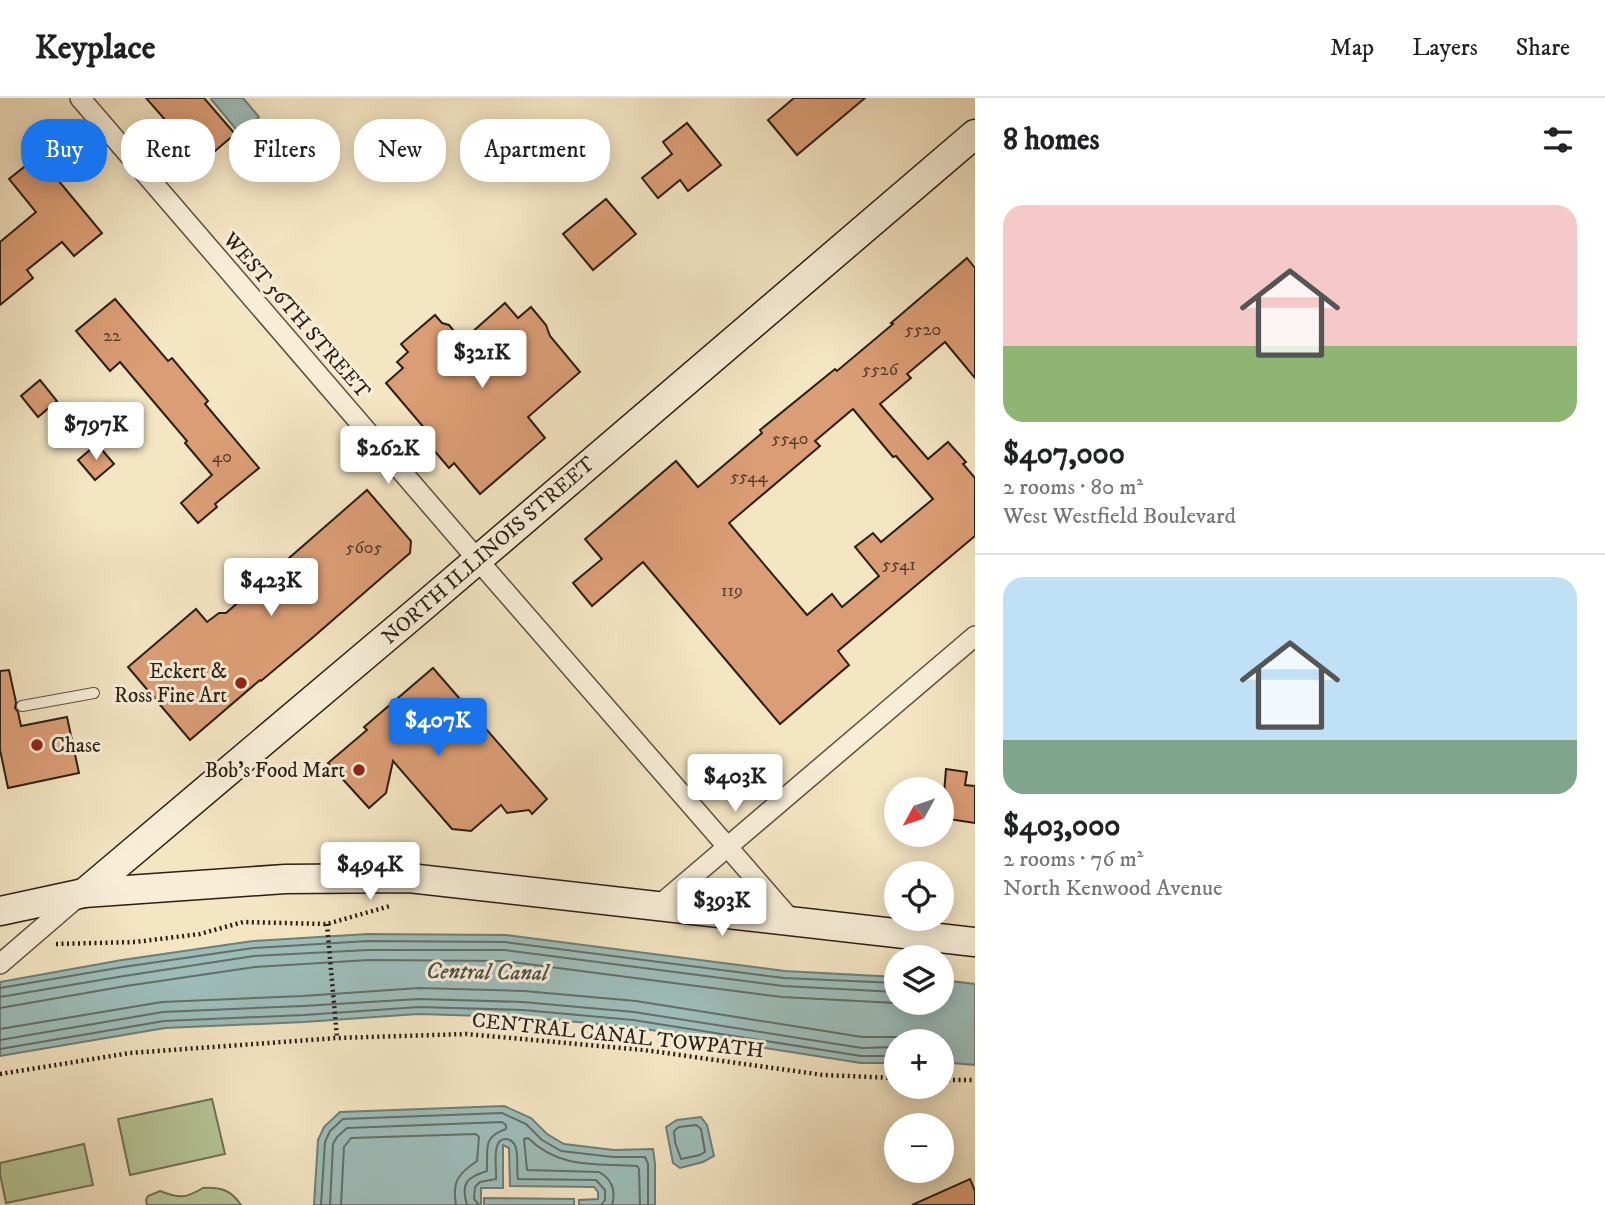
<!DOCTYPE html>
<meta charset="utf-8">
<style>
:root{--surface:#fff;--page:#f6f6f6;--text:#202124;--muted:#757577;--line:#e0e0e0;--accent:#1a73e8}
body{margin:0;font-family:"IM FELL DW Pica",serif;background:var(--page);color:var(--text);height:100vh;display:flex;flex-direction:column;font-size:26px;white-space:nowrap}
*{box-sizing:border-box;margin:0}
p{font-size:23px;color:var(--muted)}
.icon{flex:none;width:38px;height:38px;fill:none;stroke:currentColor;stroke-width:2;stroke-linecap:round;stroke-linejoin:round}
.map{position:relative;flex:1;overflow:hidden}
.panel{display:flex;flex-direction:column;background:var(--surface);width:630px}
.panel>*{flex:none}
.guide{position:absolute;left:21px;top:21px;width:665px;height:63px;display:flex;gap:14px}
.needle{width:46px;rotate:230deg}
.tools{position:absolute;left:884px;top:679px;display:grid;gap:14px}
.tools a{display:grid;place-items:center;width:70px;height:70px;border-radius:50%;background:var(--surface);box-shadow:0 4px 18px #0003;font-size:35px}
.price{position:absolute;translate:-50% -60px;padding:0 16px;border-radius:7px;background:#fff;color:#222;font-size:23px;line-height:46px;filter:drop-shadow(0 2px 4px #0008)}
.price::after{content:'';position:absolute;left:50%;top:42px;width:21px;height:16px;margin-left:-10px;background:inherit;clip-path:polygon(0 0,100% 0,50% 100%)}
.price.selected{background:var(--accent);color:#fff}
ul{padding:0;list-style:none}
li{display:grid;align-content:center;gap:14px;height:371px;padding:0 28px}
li+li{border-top:2px solid var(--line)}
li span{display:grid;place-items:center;height:217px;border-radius:21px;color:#555}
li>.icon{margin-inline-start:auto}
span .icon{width:126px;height:126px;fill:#fffc;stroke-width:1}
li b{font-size:30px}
h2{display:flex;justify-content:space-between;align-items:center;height:84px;padding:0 28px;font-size:30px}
.pill{padding:0 24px;border-radius:28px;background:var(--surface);box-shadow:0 4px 18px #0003;font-size:24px;line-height:63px}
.pill.selected{background:var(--accent);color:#fff}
header{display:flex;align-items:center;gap:42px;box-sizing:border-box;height:98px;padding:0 35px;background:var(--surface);border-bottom:2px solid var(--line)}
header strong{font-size:33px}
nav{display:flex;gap:38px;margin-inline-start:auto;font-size:24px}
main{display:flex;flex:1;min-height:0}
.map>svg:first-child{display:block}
.green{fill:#b6c698;stroke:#707256;stroke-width:2}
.water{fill:#9dbdba;stroke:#6f7e78;stroke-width:2}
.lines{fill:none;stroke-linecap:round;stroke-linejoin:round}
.shore{stroke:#646e68;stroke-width:2}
.building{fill:#db9d75;stroke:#2a1f15;stroke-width:2;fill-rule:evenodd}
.lane-casing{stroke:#5c5040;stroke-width:12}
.street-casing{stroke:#5c5040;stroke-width:22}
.secondary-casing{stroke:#2a1f15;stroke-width:31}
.path{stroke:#2a1f15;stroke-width:4.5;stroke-dasharray:2 3.5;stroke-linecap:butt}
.lane{stroke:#f8eed8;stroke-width:10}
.street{stroke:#f8eed8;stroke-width:19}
.secondary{stroke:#f8eed8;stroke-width:28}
.poi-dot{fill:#8f2418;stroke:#f8eed8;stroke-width:2.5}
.labels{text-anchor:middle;stroke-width:6;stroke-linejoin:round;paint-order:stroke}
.number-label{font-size:18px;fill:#563e2d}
.street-label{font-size:21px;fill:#2a1f15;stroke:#f8eed8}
.poi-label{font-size:21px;fill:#2a1f15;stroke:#f8eed8;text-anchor:end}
.water-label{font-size:23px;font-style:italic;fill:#4c4e47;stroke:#f8eed8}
</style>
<header>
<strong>Keyplace</strong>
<nav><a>Map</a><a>Layers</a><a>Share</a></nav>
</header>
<main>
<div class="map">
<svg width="975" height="1107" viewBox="0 0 975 1107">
<rect width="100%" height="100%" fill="#f4e5c3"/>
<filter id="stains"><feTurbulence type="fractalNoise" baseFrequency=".00286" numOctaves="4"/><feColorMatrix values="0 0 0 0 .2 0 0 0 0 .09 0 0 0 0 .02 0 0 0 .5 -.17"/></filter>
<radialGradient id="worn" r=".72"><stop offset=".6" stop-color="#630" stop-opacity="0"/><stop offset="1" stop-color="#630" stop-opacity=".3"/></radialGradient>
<!-- green -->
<g class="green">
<path d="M212 1001 225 1056 130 1077 118 1021Z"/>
<path d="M84 1046 93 1087 6 1105 0 1076V1065Z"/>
<path d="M203 1090C221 1089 231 1092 241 1107H147L146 1102 148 1098 160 1093C180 1101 186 1100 203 1090Z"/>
</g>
<!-- water -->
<g class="water">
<path d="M212 0H243L259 19 240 36 211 1Z"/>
<path d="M368 836 506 837 785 873 896 879V905H942V882L975 886V967L942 964V943H896V965H861L632 929 522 919 418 916 304 924 165 930 0 958V884L122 862 253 843Z"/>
<path d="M504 1008 531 1020 547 1036 564 1046 614 1052 653 1051 655 1065V1107H579V1102L598 1101V1094L594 1089 510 1088 509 1050 503 1047V1090H481V1107H314L318 1042 324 1029 340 1014Z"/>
<path d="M701 1019 707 1027 714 1058 703 1064 680 1070 673 1065 666 1029 677 1022Z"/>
<path d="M484 1100 574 1101V1107H484Z"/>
</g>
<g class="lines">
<!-- shore -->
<g class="shore">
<path d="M0 890 123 869 253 850 368 843 505 844 784 880 896 885"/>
<path d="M0 899 124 878 254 858 368 852H505L783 888 896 894"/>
<path d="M0 910 126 888 255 869 369 862 504 863 782 899 896 905"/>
<path d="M0 931 162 904 303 898 419 890 524 893 636 903 862 939H898L910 943"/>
<path d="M0 942 163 914 303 908 419 901 523 904 634 914 862 950 896 949"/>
<path d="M0 951 164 923 304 917 419 909 523 912 633 922 861 958H896"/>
<path d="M696 1027 701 1031 705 1054 700 1057 681 1061 675 1044 674 1033 679 1029Z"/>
<path d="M321 1107 325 1044 330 1033 343 1021 502 1015 526 1026 542 1042 561 1053 613 1059H645L648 1066V1107"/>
<path d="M330 1107 333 1046 337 1039 347 1030 502 1024 506 1027V1031C482 1039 488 1051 487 1073 468 1079 460 1084 467 1107"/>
<path d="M341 1107 344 1049 351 1040 476 1036 479 1039 477 1063C458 1076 452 1083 456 1107"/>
<path d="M479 1107 474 1101 475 1089 480 1084 496 1081C497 1072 491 1041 505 1041 509 1041 513 1044 515 1047 519 1055 516 1071 518 1081L596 1082 605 1092V1102L601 1107"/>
<path d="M612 1107C616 1093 613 1082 599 1074L527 1072 524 1041 528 1040C561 1072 596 1065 637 1068L639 1071 640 1107"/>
</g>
</g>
<!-- building -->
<g class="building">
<path d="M146 0H204L235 36 202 64Z"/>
<path d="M794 0H865L797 57 768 22Z"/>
<path d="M687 25 721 67 688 93 680 82 658 100 642 80 672 56 663 44Z"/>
<path d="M38 58 102 135 74 158 62 144 27 172 33 180 0 207V144L36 114 9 81Z"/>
<path d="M606 101 636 136 593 172 563 136Z"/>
<path d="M967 160 975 170V280L945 244 907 276 911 280 880 306 928 361 948 344 966 364 963 366 975 380V438L838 553 849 567 780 626 643 464 592 508 573 485 602 461 585 441 676 363 698 389 762 335 760 332 835 271 837 273 893 226 891 225ZM853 311 893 359 896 358 933 401 881 444 873 435 855 449 879 478 842 509 832 496 807 517 729 425 820 348 815 343Z"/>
<path d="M115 201 168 263 172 260 208 303 205 306 259 370 215 406 217 409 198 425 181 405 212 377 185 345 187 343 120 264 110 273 76 233Z"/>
<path d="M505 205 518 220 531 209 546 227 550 238 580 274 528 319 545 340 480 396 454 365 449 370 426 343 432 339 386 285 403 270 397 264 408 254 401 246 435 217 442 225 449 227 462 243Z"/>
<path d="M40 282 57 303 38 319 21 298Z"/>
<path d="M97 346 114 366 95 382 78 362Z"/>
<path d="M367 392 411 443 410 455 311 541 261 583 260 582 190 642 128 569 196 511 207 524 219 515H226Z"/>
<path d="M433 570 547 701 532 716 529 712 507 715 501 707 471 733 452 731 393 663 386 695 369 710 328 665 367 632 364 629Z"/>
<path d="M9 572 16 604 15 610 18 614 21 628 67 619 79 675 8 690 0 652V573Z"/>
<path d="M946 671 967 674 965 687 975 688V725L942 720Z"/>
<path d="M970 1081 975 1093V1107H912Z"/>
</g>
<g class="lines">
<!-- lane casing -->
<g class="lane-casing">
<path id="lane" d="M22 608 94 595"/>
</g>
<!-- street casing -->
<g class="street-casing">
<g id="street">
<path d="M80 0 496 483 792 823"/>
<path d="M657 809 975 538"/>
<path d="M0 866 79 798"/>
</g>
</g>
<!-- secondary casing -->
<g class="secondary-casing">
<g id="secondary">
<path d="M84 795 419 512 975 36"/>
<path d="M0 813 84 795 285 781 409 780 975 844"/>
</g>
</g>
<!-- path -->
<g class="path">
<path d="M327 826 337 940"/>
<path d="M56 846 135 844 200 836 243 824 327 826 390 808"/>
<path d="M0 976 130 955 337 940 466 936 644 952 823 977 896 980"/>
<path d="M942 982H975"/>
</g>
<!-- lane -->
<use href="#lane" class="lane"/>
<!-- street -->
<use href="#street" class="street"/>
<!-- secondary -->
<use href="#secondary" class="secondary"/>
</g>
<!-- markers -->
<g class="poi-dot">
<circle cx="241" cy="585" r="7"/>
<circle cx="37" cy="647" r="7"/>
<circle cx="359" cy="672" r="7"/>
</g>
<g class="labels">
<!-- number labels -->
<g class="number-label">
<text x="923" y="237">5520</text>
<text x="112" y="243">22</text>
<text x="880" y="277">5526</text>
<text x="790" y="346">5540</text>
<text x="222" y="364">40</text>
<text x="749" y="384">5544</text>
<text x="364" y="455">5605</text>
<text x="899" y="472">5541</text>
<text x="732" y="498">119</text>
</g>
<!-- street labels -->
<g class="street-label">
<text transform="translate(297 217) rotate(49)" y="7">WEST 56TH STREET</text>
<text transform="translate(488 452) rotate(-41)" y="7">NORTH ILLINOIS STREET</text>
<text transform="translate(618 937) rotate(6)" y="7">CENTRAL CANAL TOWPATH</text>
</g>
<!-- poi labels -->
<g class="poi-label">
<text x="227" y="580">Eckert &amp;<tspan x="227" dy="24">Ross Fine Art</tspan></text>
<text x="51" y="654" text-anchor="start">Chase</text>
<text x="345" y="679">Bob's Food Mart</text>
</g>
<!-- water labels -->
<g class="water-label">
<text transform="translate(487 873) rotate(1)" y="8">Central Canal</text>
</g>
</g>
<rect width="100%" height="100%" filter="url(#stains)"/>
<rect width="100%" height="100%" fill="url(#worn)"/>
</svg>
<div class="tools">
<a><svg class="needle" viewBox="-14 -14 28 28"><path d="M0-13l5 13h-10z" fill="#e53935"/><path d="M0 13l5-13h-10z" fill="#757577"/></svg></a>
<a><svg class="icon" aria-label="locate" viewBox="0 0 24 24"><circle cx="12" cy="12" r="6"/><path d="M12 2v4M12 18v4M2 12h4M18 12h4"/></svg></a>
<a><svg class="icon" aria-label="layers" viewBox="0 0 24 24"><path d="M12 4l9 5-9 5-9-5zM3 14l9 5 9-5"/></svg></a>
<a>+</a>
<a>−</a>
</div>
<b class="price" style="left:482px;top:292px">$321K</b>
<b class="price" style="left:96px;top:364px">$797K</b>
<b class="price" style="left:388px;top:388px">$262K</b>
<b class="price" style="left:271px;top:520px">$423K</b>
<b class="price selected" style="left:438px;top:660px">$407K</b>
<b class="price" style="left:735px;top:716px">$403K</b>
<b class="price" style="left:370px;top:804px">$494K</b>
<b class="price" style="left:722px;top:840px">$393K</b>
<div class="guide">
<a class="pill selected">Buy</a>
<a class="pill">Rent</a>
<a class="pill">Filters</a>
<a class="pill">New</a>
<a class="pill">Apartment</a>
</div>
</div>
<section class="panel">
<h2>8 homes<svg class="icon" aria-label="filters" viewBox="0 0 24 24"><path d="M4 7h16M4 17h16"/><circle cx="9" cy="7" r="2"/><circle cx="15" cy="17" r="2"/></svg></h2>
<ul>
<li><span style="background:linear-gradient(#f6c9c9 65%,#8fb573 0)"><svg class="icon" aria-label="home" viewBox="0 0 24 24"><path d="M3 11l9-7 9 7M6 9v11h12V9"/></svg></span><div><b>$407,000</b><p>2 rooms · 80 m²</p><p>West Westfield Boulevard</p></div></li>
<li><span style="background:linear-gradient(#bfe0f5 75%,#7fa58c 0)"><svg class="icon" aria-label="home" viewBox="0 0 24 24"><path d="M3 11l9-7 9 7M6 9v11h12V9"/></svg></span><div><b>$403,000</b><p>2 rooms · 76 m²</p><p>North Kenwood Avenue</p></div></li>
</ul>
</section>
</main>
